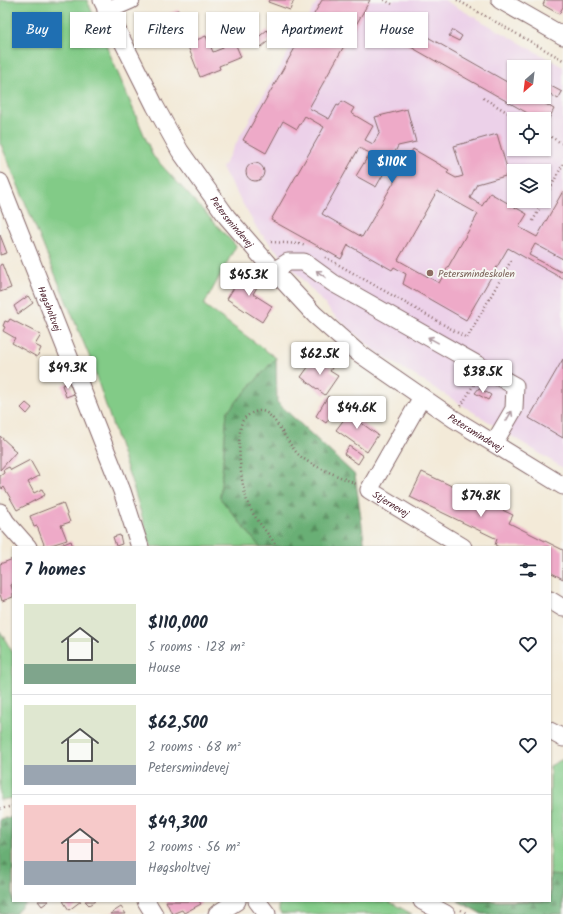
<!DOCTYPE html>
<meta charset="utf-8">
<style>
:root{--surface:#fff;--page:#f6f6f7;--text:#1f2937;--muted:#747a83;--line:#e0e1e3;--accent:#1f6fb2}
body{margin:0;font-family:Kalam,sans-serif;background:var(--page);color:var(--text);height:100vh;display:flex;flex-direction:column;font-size:15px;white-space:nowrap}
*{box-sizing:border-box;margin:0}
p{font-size:13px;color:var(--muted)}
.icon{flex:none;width:22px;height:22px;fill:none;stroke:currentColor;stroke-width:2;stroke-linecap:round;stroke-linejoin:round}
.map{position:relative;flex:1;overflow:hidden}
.side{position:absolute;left:12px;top:546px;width:539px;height:356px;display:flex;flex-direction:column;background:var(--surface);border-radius:0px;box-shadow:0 1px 3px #0004}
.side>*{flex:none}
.hud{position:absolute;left:12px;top:12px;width:539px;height:36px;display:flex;gap:8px}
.needle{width:26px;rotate:208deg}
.buttons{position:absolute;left:507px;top:60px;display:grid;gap:8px}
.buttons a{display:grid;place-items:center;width:44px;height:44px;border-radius:0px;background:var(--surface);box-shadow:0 1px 3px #0004;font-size:20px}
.price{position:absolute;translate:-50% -34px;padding:0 9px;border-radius:4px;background:#fff;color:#222;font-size:13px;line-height:26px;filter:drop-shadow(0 1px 2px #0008)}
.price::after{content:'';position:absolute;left:50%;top:24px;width:12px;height:9px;margin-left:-6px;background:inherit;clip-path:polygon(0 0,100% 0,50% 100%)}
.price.active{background:var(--accent);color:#fff}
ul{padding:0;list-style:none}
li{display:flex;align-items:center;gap:12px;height:100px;padding:0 12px}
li+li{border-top:1px solid var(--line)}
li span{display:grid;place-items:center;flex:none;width:112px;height:80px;border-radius:0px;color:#555}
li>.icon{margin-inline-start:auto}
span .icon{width:48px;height:48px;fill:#fffc;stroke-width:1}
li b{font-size:17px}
h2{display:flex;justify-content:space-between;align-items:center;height:48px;padding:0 12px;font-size:17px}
.chip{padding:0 14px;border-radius:0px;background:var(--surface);box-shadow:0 1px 3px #0004;font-size:14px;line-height:36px}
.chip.active{background:var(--accent);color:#fff}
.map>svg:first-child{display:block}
.built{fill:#ecd1e9;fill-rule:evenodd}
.green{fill:#82cb87;stroke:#667559}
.forest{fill:url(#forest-firs);stroke:#5a6750}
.building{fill:#eeaac8;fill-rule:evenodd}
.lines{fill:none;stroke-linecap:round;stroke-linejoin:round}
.minor-casing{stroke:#856668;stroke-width:19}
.path{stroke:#856668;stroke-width:2.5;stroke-dasharray:1 3;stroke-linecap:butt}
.minor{stroke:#fff;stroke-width:17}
.oneway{stroke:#ae9aa0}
.education-dot{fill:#8d6e63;stroke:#f6f6f2;stroke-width:1.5}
.labels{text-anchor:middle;stroke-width:4;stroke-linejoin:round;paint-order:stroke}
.street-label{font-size:10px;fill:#4a1f2b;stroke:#f6f6f2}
.education-label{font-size:10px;fill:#785e54;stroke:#f6f6f2;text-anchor:start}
</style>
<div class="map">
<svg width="563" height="914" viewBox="0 0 563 914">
<defs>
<pattern id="forest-firs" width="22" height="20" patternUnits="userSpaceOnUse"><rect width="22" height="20" fill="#69af74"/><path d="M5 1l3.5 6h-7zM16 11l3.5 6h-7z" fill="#588e5f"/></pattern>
</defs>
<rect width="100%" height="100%" fill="#f6f6f2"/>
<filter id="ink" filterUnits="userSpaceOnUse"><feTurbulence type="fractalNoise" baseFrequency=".025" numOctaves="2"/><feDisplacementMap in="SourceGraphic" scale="8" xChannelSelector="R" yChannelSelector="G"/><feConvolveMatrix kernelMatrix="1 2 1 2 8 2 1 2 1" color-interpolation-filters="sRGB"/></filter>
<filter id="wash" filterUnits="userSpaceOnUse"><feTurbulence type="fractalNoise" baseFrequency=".012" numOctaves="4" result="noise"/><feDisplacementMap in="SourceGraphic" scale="16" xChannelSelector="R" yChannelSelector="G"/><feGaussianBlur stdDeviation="0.9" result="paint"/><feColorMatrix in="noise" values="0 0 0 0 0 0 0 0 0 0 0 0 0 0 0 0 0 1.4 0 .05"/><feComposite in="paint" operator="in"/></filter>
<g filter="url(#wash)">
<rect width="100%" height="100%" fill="#f3ead8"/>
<!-- built -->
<path class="built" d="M318 0H444L563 67V468L375 351 336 317 258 230 222 168ZM514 67H544V97H514ZM514 119H544V149H514ZM514 171H544V201H514Z"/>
<!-- green -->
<g class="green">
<path d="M0 0H87L153 156 236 246 204 305 276 358 227 412 220 498 260 547H151L133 486 90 358 0 142Z"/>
<path d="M0 631 13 653V798L0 800Z"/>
<path d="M563 759V914H482L458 901H550V766Z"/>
<path d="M279 901H388L412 914H281L279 911Z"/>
</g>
<!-- forest -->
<g class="forest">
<path d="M276 358 277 402 355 475 365 547H260L220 498 227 412Z"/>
<path d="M13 817V901H27L15 914H0V819Z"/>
<path d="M550 875 563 876V914H482L458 901H550Z"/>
</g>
<g id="blocks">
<!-- building -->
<g class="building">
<path d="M269 0H294L290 10 268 2Z"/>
<path d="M322 0H370L309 108 329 119 337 105 339 106 342 101 354 108 351 113 373 126 365 140 373 144 380 132 375 117 407 109 416 142 398 146 393 156 405 163 413 149 449 170 447 173 456 178 463 176 454 146 497 134 509 175 477 184 470 198 482 206 490 193 527 214 519 227 537 237 563 191V259L535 244 529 255 561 272 563 268V279L508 248 466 320 403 284 406 274 394 267 392 270 348 245 341 259 271 220 324 127 305 116 297 129 283 121 266 153 243 140ZM359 148 370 153 356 176 376 187 389 164 401 170 362 237 322 214ZM437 191 478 214 439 283 398 260Z"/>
<path d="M545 0H563V7L559 14 543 5Z"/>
<path d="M178 10 185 30 176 34 168 14Z"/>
<path d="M228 27 241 57 219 66 220 69 200 77 187 44 206 36 213 52 223 48 216 32Z"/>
<path d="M410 27 514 86V97H534L554 109 546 124 544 122V119H538L402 42Z"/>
<path d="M267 30 273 37 261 47 255 40Z"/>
<path d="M453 30 462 36 459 41 449 36Z"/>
<path d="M547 84 562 92 558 99 544 90Z"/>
<circle cx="255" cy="172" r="9"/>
<path d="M0 235 7 253 0 255Z"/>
<path d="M2 264 11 288 0 292V265Z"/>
<path d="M245 270 261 280 253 294 272 306 262 322 227 299Z"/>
<path d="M28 296 33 303 18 314 14 306Z"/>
<path d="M10 319 41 335 35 345 41 348 37 357 12 343 15 338 3 331 5 327 3 326 5 321 8 322Z"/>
<path d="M314 359 321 364 322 361 332 368 330 371 338 376 325 395 301 377Z"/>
<path d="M563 359V438L529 418Z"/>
<path d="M69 382 74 394 66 397 62 385Z"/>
<path d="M479 388 491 395 488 400 475 393Z"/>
<path d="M328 396 339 403 326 423 316 416Z"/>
<path d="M26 403 32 408 27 414 21 408Z"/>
<path d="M354 406 365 414 360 422 378 435 367 452 336 430Z"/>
<path d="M0 436 13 448 12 449 16 452 0 470Z"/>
<path d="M349 446 363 456 358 464 344 454Z"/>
<path d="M30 460 39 476 28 482 34 493 42 489 45 495 17 510 4 487 2 489 0 485V476L4 473 3 470 9 467 11 470Z"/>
<path d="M422 472 513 515 509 523 563 550V579L550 572V547H499L495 545 497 539 410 497Z"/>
<path d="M63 503 70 522 61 525 67 540 45 547 37 526 34 527 30 516Z"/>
<path d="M120 535 122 544 116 546 113 537Z"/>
<path d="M71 541 73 547H56Z"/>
<path d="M13 559V584L11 585 13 592V597L2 601 0 594V564Z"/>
<path d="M38 901H49L42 906Z"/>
<path d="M63 901H81L69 910Z"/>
<path d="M85 901H95L89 905Z"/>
<path d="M166 901H199L201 904 184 913 182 910 172 914Z"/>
<path d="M121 907 126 914H110Z"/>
</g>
</g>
</g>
<g filter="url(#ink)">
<use href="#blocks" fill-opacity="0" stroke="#856668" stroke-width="1"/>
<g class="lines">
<!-- minor casing -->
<g class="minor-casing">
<g id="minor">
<path id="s1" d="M102 0 155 106 180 151 227 217 274 271 315 315 357 352 454 419 563 486"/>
<path d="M500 0 563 36"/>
<path d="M106 11 131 0"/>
<path id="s2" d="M0 182 122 491 140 547"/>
<path d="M274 271 288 262H304L333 283 515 386 514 409 494 443"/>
<path id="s3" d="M422 397 369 490 463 547"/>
<path d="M0 512 6 522 28 547"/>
<path d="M550 600 563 608"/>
<path d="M550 731 563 738"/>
<path d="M146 901 154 914"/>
<path d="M257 901 267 914"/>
<path d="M422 901 446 914"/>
<path d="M217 914 237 901"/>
</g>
</g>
<!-- path -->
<g class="path">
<path d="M384 0 392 4"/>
<path d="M457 0 563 60"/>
<path d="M483 98 519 119"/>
<path d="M544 133 563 144"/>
<path d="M544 200 563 164"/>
<path d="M533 221 543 201"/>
<path d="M271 242 300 244 305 246"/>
<path d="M325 257 467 338"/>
<path d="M467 338 512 259"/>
<path d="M461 406 476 381"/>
<path d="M277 547C268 532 253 518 247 501 241 485 236 438 242 422 243 419 247 416 250 414 255 411 260 410 265 412 277 418 288 445 299 455 312 467 340 476 356 484"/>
<path d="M0 809 13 806"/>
<path d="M461 910 468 914"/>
</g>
<!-- minor -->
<use href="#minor" class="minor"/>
</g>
<!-- one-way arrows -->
<defs><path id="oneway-shaft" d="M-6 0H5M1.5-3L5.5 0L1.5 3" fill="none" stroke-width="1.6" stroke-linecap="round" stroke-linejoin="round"/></defs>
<g class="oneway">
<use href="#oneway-shaft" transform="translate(321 274) rotate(-144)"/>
<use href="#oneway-shaft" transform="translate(433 340) rotate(-151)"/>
<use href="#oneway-shaft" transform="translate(509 416) rotate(-60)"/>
</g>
</g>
<!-- markers -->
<circle class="education-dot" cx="430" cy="273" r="4"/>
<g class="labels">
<!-- street labels -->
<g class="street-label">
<text dy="4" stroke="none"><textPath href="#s1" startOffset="258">Petersmindevej</textPath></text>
<text dy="4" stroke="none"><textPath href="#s2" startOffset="136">Høgsholtvej</textPath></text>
<text dy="4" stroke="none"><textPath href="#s1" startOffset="582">Petersmindevej</textPath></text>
<text dy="4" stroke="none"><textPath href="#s3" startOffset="133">Stjernevej</textPath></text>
</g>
<!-- education labels -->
<g class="education-label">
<text x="438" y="277">Petersmindeskolen</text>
</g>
</g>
</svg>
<div class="buttons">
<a><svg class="needle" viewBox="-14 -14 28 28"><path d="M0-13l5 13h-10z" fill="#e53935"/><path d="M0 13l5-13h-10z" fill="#747a83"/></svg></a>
<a><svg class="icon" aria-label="locate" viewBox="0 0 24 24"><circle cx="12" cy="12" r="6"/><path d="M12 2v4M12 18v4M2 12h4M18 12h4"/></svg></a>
<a><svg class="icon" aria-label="layers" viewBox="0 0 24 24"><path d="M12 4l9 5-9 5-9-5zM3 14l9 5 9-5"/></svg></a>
</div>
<b class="price active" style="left:392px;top:184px">$110K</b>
<b class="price" style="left:249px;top:297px">$45.3K</b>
<b class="price" style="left:320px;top:376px">$62.5K</b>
<b class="price" style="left:68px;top:390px">$49.3K</b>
<b class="price" style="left:483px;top:394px">$38.5K</b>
<b class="price" style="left:357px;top:430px">$44.6K</b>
<b class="price" style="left:481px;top:518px">$74.8K</b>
<div class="hud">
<a class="chip active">Buy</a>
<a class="chip">Rent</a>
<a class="chip">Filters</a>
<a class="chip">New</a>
<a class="chip">Apartment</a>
<a class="chip">House</a>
</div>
<section class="side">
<h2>7 homes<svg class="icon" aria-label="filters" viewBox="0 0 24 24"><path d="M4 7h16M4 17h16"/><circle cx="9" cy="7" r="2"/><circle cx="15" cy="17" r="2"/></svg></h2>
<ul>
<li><span style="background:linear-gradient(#dfe7d0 75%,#7fa58c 0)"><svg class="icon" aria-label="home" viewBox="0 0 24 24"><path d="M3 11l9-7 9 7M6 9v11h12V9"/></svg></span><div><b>$110,000</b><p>5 rooms · 128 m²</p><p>House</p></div><svg class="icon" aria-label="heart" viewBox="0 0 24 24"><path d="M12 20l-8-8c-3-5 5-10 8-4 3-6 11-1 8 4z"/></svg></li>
<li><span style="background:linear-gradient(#dfe7d0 75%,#9aa5b1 0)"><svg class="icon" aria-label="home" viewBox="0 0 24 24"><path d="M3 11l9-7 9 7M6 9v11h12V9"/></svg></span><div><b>$62,500</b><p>2 rooms · 68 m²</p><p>Petersmindevej</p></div><svg class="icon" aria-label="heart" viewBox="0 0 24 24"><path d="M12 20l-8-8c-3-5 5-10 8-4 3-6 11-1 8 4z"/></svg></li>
<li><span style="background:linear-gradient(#f6c9c9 70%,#9aa5b1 0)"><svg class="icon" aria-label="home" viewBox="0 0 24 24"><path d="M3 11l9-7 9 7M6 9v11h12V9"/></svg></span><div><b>$49,300</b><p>2 rooms · 56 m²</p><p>Høgsholtvej</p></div><svg class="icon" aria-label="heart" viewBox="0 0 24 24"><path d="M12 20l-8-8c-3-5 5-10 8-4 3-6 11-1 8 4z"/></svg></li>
</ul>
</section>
</div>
